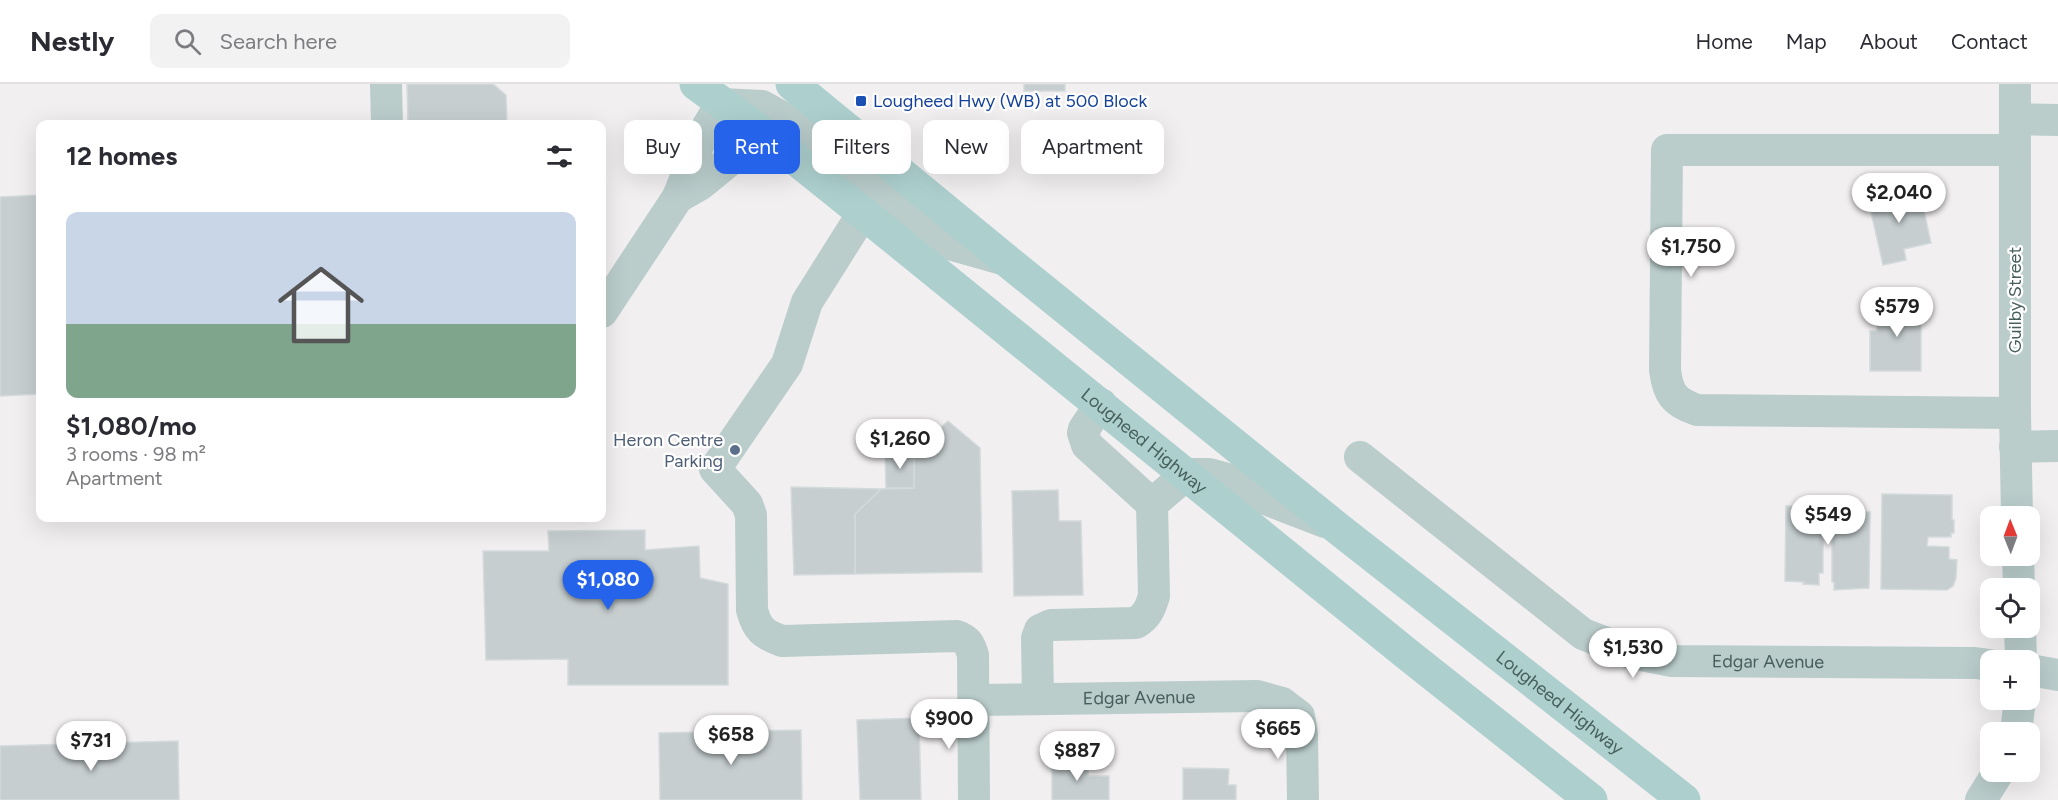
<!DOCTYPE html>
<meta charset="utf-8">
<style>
:root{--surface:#fff;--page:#f2f2f3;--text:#2b2b33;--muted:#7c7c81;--line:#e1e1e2;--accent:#2563eb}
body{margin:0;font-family:Figtree,sans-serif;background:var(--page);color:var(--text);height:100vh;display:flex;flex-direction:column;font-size:22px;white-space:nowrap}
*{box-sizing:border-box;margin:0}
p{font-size:20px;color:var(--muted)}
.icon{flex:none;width:33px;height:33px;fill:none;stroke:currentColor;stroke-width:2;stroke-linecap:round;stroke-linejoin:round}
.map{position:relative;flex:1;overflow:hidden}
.details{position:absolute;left:36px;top:36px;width:570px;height:402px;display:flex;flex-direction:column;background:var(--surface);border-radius:12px;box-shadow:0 6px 24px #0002}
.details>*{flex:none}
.banner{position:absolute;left:624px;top:36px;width:570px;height:54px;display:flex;gap:12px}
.needle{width:39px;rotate:359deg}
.controls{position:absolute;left:1980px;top:422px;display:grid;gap:12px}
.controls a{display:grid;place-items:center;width:60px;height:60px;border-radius:12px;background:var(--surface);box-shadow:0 6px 24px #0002;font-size:30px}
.price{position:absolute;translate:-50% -51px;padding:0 14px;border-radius:21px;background:#fff;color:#222;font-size:20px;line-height:39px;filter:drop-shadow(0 2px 3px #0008)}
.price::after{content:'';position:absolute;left:50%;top:36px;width:18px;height:14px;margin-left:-9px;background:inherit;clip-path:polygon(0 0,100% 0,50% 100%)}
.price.selected{background:var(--accent);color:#fff}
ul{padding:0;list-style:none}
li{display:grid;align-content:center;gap:12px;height:318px;padding:0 30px}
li+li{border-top:2px solid var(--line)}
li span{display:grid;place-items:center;height:186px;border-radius:12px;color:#555}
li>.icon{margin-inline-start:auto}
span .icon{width:108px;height:108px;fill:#fffc;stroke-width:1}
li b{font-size:26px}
h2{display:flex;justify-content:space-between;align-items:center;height:72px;padding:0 30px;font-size:26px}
.pill{padding:0 21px;border-radius:12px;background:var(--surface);box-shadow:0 6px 24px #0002;font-size:21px;line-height:54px}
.pill.selected{background:var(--accent);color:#fff}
header{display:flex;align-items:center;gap:36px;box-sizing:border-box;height:84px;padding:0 30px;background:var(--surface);border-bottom:2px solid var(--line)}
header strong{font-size:28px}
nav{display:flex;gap:33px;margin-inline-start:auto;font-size:21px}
.search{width:420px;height:54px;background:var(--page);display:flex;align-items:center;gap:15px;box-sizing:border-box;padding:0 21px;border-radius:12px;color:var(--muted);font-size:22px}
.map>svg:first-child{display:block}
.building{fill:#c6cecf;stroke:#d3dadb;stroke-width:1.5}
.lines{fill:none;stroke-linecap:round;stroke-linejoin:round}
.minor{stroke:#bacdcb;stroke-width:32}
.major{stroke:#add0ce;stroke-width:33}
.transit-dot{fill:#1a4fb4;stroke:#fff;stroke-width:2}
.service-dot{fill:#5c6f8a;stroke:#fff;stroke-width:2}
.labels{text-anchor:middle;stroke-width:4.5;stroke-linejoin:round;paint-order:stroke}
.transit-label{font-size:18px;fill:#164399;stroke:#fff;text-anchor:start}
.street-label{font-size:18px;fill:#465e5c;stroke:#fff}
.service-label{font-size:18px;fill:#4e5e75;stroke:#fff;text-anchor:end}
</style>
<header>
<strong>Nestly</strong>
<div class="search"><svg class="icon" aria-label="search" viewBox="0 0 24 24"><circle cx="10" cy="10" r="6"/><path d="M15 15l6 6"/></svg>Search here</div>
<nav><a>Home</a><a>Map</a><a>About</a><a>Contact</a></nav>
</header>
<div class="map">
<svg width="2058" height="716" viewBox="0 0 2058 716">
<rect width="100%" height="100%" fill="#f2eff1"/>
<!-- building -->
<g class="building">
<path d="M407 0H493L506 11 507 40H408Z"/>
<rect x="1024" y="0" width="41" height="7"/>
<path d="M1919 104 1931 159 1904 165 1906 176 1883 181 1868 115Z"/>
<path d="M40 111V310L0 312V113Z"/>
<path d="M1877 218H1921V287H1870V247H1877Z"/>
<path d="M948 337 980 364 982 488 855 490V430L881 405 914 404V369Z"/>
<path d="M885 369H914V404H886Z"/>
<path d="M791 403 881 405 855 430V490L794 491Z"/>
<path d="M1058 406 1059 437H1081L1083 511 1014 512 1012 407Z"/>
<path d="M1882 410 1952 411V436H1954V449H1951V453H1928L1927 462 1949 463V475L1957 476 1956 494 1953 502 1947 506 1881 505Z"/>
<path d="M1786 422H1832V428H1870L1869 504 1834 506V498H1832V451H1823V489H1819V501L1803 500 1804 498 1785 497Z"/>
<path d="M645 446V466L699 462 700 494 728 500V601H568V575L486 576 483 467H549L548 447Z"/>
<path d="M919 634 921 716H860L857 636Z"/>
<path d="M801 646 802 716H660L659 649Z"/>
<path d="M178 657 179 716H0V662Z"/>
<path d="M1052 675H1088V692H1109V716H1052Z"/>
<path d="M1183 684 1229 685 1228 701H1236V716H1183Z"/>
</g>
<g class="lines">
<!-- minor -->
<g class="minor">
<path d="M386 0 387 40"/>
<path d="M2015 0V329L2017 432"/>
<path d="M2016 35 2058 36"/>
<path d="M678 113 701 100 763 49"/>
<path d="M863 129 807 218 787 280 715 385 747 420 751 431 752 526C757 545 763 550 782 557L957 552C968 556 970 561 973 571L974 716"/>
<path d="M602 228 678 113 702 52 721 20 762 22 793 39 878 108 946 159 1006 176"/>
<path d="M1101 320 1084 345 1083 349 1087 361 1152 420"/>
<path d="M2015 329 1697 326C1674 318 1668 310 1665 286L1667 66H2015"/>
<path d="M2015 363 2058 362"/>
<path id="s1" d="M1360 373 1583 550 1631 569 1672 577 1975 579 1990 581"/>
<path d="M2018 471 2019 504"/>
<path d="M2020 543 2021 576"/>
<path d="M2030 586 2058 591"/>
<path d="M1038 614 1037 554 1040 546 1051 541 1136 539C1147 532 1150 525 1154 512L1152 420 1187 390H1209L1227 395 1250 409 1325 438"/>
<path id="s2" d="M974 616 1257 612 1282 619 1299 632 1302 651 1303 716"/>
<path d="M2016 648 2020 615"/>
<path d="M1981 716 1999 687"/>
</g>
<!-- major -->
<g class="major">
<path id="s3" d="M696 0 763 49 863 129 1407 570 1591 716"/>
<path id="s4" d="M792 0 1006 176 1336 443 1684 716"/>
</g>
</g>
<!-- markers -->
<rect class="transit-dot" x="855" y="11" width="12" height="12" rx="3"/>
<circle class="service-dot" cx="735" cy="366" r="6"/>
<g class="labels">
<!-- transit labels -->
<g class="transit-label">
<text x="873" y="23">Lougheed Hwy (WB) at 500 Block</text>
</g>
<!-- street labels -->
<g class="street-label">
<text transform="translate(2015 216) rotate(-90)" y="6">Guilby Street</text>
<text dy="6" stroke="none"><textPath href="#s3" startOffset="573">Lougheed Highway</textPath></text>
<text dy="6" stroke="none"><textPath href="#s1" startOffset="474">Edgar Avenue</textPath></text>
<text dy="6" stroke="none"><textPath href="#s2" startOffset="165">Edgar Avenue</textPath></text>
<text dy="6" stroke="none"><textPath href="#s4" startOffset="986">Lougheed Highway</textPath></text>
</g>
<!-- service labels -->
<g class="service-label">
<text x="723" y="362">Heron Centre<tspan x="723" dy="21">Parking</tspan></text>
</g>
</g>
</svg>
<div class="controls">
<a><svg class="needle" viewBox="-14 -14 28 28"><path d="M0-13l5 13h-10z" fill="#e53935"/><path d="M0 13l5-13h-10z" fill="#7c7c81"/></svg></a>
<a><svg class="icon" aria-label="locate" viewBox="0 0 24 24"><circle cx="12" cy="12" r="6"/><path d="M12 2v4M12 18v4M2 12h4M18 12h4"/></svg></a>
<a>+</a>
<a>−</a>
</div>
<b class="price" style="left:1899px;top:140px">$2,040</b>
<b class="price" style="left:1691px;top:194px">$1,750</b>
<b class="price" style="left:1897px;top:254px">$579</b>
<b class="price" style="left:900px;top:386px">$1,260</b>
<b class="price" style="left:1828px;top:462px">$549</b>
<b class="price selected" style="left:608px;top:527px">$1,080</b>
<b class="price" style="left:1633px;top:595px">$1,530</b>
<b class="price" style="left:949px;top:666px">$900</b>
<b class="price" style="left:1278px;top:676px">$665</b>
<b class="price" style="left:731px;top:682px">$658</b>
<b class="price" style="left:91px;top:688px">$731</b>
<b class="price" style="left:1077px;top:698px">$887</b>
<div class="banner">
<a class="pill">Buy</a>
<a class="pill selected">Rent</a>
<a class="pill">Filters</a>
<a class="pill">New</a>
<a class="pill">Apartment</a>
</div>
<section class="details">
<h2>12 homes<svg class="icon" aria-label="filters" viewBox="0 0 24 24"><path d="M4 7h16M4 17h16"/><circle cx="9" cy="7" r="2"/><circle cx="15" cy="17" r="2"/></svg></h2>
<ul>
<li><span style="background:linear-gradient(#c9d6e8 60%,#7fa58c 0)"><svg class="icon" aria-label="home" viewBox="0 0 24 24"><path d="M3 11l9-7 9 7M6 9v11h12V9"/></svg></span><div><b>$1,080/mo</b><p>3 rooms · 98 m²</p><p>Apartment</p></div></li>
</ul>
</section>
</div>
